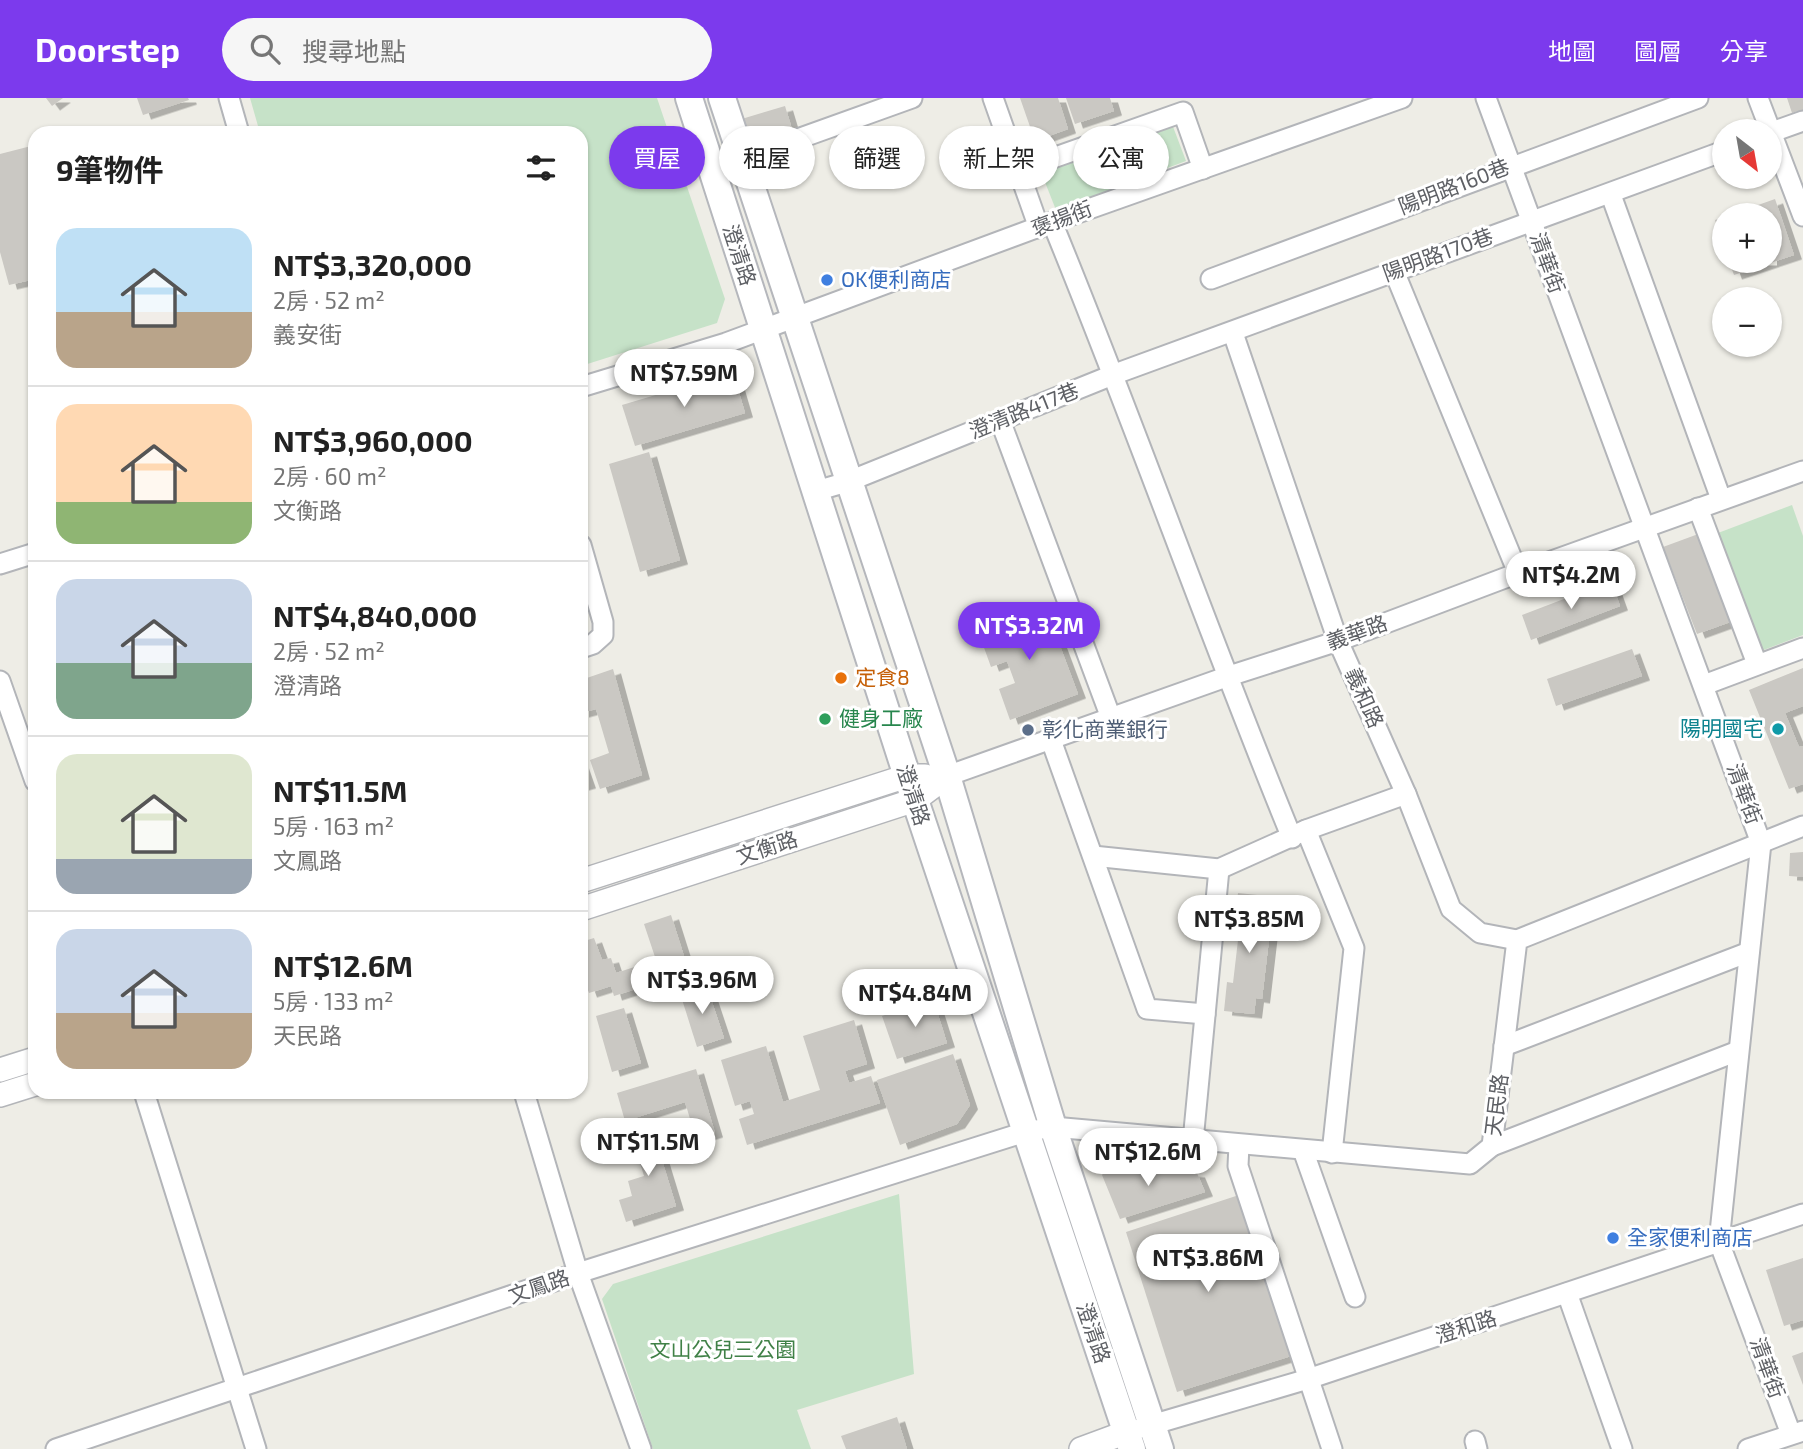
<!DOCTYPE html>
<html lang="zh-TW">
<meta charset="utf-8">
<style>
:root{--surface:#fff;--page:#f6f6f6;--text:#222;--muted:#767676;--line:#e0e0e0;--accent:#7c3aed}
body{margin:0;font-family:"Exo 2","Noto Sans TC",sans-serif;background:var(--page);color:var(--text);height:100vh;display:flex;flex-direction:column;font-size:26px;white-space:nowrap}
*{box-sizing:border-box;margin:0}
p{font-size:23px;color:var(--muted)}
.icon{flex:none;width:38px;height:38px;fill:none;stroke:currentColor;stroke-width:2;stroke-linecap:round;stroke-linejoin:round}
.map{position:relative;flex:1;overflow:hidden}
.side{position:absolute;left:28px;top:28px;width:560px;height:973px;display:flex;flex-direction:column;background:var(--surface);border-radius:21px;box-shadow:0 2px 5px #0004}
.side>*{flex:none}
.top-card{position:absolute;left:609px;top:28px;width:665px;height:63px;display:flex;gap:14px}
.needle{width:46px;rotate:149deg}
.fabs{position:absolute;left:1712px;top:21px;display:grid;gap:14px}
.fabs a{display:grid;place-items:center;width:70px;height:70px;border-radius:50%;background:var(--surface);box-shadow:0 2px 5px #0004;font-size:35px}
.price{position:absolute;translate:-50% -60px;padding:0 16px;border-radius:24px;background:#fff;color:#222;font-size:23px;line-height:46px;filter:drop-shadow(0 2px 4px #0008)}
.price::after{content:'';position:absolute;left:50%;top:42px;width:21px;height:16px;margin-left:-10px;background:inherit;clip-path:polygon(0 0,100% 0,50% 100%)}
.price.selected{background:var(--accent);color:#fff}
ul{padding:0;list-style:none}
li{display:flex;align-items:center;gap:21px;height:175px;padding:0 28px}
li+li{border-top:2px solid var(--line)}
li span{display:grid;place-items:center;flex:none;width:196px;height:140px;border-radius:21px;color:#555}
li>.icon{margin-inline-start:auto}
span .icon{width:84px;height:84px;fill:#fffc;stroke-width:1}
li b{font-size:30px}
h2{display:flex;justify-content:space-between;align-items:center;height:84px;padding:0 28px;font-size:30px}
.pill{padding:0 24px;border-radius:32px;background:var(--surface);box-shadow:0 2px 5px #0004;font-size:24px;line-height:63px}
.pill.selected{background:var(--accent);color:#fff}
header{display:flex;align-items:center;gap:42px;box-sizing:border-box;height:98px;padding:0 35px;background:var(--accent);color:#fff}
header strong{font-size:33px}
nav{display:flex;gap:38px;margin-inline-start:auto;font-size:24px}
.search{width:490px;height:63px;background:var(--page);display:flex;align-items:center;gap:18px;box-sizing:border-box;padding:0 24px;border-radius:38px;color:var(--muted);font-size:26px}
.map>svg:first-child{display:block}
.green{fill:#c6e2c8}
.building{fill:#cac8c3;filter:url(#shadow)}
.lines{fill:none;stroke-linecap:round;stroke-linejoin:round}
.minor-casing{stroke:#b3b5b9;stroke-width:23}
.tertiary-casing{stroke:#b3b5b9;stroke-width:26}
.secondary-casing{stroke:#b5b7bc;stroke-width:30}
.minor{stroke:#fff;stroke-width:19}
.tertiary{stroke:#fff;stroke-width:23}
.secondary{stroke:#fff;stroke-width:26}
.shop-dot{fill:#3f7fe0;stroke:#fff;stroke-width:2.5}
.food-dot{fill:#e8710a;stroke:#fff;stroke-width:2.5}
.leisure-dot{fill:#2e9e5b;stroke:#fff;stroke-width:2.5}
.culture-dot{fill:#0f9aa8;stroke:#fff;stroke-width:2.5}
.service-dot{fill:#5c6f8a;stroke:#fff;stroke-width:2.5}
.labels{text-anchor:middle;stroke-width:6;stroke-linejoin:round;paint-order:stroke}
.street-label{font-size:21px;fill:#5e6065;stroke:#fff}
.shop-label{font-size:21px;fill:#366cbe;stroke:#fff;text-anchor:start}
.food-label{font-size:21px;fill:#c56008;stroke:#fff;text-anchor:start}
.leisure-label{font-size:21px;fill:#27864d;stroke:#fff;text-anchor:start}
.culture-label{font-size:21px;fill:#0d838f;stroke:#fff;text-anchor:end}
.service-label{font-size:21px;fill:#4e5e75;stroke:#fff;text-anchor:start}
.park-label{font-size:21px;fill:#408147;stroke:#fff}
</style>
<header>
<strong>Doorstep</strong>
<div class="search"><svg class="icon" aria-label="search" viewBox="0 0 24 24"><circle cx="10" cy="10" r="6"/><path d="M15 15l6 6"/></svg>搜尋地點</div>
<nav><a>地圖</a><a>圖層</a><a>分享</a></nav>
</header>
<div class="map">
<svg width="1803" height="1351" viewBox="0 0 1803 1351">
<defs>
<filter id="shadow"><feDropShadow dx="8" dy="4.5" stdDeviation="0" flood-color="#0004"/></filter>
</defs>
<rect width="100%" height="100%" fill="#eeede6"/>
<!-- green -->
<g class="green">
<path d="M250 0H657L725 201 717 225 581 268V35H260Z"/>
<path d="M1172 26 1186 63 1056 112 1041 74Z"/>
<path d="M1792 407 1803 438V537L1761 553 1718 435Z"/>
<path d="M899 1096 914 1276 797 1312 811 1351H653L602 1201 613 1186Z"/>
</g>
<!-- building -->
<g class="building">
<path d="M46 0H63L52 8Z"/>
<path d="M137 0H188L189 2 143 17Z"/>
<path d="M1020 0H1058L1068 31 1035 43Z"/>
<path d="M1066 0H1110L1114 13 1075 26Z"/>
<path d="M1787 0H1803V11L1792 15Z"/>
<path d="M785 8 794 38 746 55 735 23Z"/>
<path d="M35 47V181L9 187 0 154V56Z"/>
<path d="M1775 101 1794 157 1734 177 1729 163H1769V117H1730Z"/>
<path d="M1724 119V146H1723L1715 122Z"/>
<path d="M733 274 745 315 635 348 622 307Z"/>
<path d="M649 354 680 462 640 474 609 366Z"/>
<path d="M1701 435 1733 523 1697 536 1663 449Z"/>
<path d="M1611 483 1620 508 1531 542 1522 517Z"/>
<path d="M1045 508 1078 596 1010 622 999 591 1015 585 1007 563 991 569 978 533Z"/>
<path d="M1632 551 1642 578 1556 608 1547 581Z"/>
<path d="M1803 570V608L1785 615 1799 649 1803 648V686L1789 691 1749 592Z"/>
<path d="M613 571 642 677 600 691 590 662 609 655 596 611 581 615V582Z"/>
<path d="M581 666 588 686 581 688Z"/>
<path d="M1803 754V779L1789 778 1790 755Z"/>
<path d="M1238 795 1267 798 1264 832 1270 833 1262 901 1256 900 1254 916 1224 913 1227 884 1233 885 1240 825 1234 824Z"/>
<path d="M671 817 689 874 614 898 611 888 589 895 581 873V844L594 840 602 862 611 860 616 875 656 862 644 826Z"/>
<path d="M706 886 724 940 697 949 680 895Z"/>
<path d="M933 901 947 945 897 961 882 918Z"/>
<path d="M624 910 641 965 612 974 596 918Z"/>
<path d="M854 922 867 966 845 973 849 985 871 978 880 1005 747 1047 739 1021 754 1016 750 1003 735 1008 721 962 766 948 783 1004 820 992 803 938Z"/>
<path d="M953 956 970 1007 957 1026 900 1047 877 982Z"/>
<path d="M696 971 715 1035 696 1041 685 1004 625 1023 617 995Z"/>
<path d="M650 1023 676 1108 626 1124 619 1102 632 1098 628 1083 644 1078 629 1029Z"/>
<path d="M1110 1066 1197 1075 1205 1094 1120 1121 1102 1077Z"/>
<path d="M1239 1097 1291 1258 1177 1294 1126 1134Z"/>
<path d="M1803 1160V1222L1784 1228 1766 1172Z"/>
<path d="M1803 1254V1287L1792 1258Z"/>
<path d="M897 1319 907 1351H846L841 1338Z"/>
</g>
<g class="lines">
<!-- minor casing -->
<g class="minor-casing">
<g id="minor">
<path d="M229 0 239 35"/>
<path d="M993 0 1039 130"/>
<path d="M1486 0 1761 745 1719 1144 1791 1336"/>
<path d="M1758 0 1803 118"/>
<path d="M1769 35 1803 23"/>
<path d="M742 61 912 0"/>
<path d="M1019 72 1183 14 1203 71"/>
<path d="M1611 97 1721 401"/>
<path d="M1052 124C1136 328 1208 536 1292 740"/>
<path d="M1394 173 1518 475"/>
<path d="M1211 181 1698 0"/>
<path d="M1233 235 1338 543 1406 696 1451 811 1480 835 1517 842"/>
<path d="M581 289 726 245 1052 124 1402 0"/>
<path d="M1000 322 1111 620"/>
<path d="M816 393 847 384 1115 276 1724 53"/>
<path d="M1698 410 1757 566"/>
<path d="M581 447 603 524V537L593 546 581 550"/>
<path d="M0 466 35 455"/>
<path d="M0 583 35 683"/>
<path d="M1704 587 1803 550"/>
<path d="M1051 642 1147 911 1205 916"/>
<path d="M947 678 1226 579 1338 543 1518 475 1803 373"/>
<path d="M1306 732 1354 850 1332 1055"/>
<path d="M1093 758 1219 771 1306 732 1406 696"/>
<path d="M1504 948 1749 854"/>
<path d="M144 994 256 1351"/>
<path d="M524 994 578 1175 641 1351"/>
<path d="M1193 1043 1219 771"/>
<path d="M1239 1047 1238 1068 1332 1351"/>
<path d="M1492 1048 1738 953"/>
<path d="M1303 1052 1355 1199"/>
<path d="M1567 1195 1622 1351"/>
<path d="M1141 1330 1308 1281 1803 1116"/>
<path d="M1475 1343 1477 1351"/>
<path d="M56 1351 578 1175 1025 1034 1053 1029 1470 1066 1492 1048 1517 842 1803 728"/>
<path d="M1748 1351 1803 1333"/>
</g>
</g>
<!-- tertiary casing -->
<g class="tertiary-casing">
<g id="tertiary">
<path d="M581 783 907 678H925"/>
<path d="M581 811 915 702 947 678"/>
<path d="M0 972 35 961"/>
<path d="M0 997 35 986"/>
<path d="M1081 1351 1127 1334"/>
</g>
</g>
<!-- secondary casing -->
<g class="secondary-casing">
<g id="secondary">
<path d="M689 0 907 678 1132 1351"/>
<path d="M722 0 947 678 1053 1029 1160 1351"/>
</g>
</g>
<!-- minor -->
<use href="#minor" class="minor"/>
<!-- tertiary -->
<use href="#tertiary" class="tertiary"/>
<!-- secondary -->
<use href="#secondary" class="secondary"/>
</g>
<!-- markers -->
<g class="shop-dot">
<circle cx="827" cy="182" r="7"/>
<circle cx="1613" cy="1140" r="7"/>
</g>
<circle class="food-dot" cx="841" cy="580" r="7"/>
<circle class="leisure-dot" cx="825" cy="621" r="7"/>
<circle class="culture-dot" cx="1778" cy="631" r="7"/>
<circle class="service-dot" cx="1028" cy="632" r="7"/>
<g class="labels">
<!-- street labels -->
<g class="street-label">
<text transform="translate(1454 89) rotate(-21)" y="7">陽明路160巷</text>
<text transform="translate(1062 121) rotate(-21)" y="7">褒揚街</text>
<text transform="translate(739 157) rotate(72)" y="7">澄清路</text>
<text transform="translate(1438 157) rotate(-20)" y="7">陽明路170巷</text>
<text transform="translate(1547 165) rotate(70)" y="7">清華街</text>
<text transform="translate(1024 313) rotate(-22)" y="7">澄清路417巷</text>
<text transform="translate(1357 535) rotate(-20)" y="7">義華路</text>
<text transform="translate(1364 600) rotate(66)" y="7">義和路</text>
<text transform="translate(1744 696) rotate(70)" y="7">清華街</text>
<text transform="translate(913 697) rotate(72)" y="7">澄清路</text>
<text transform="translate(767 750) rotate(-18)" y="7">文衡路</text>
<text transform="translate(1497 1007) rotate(-83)" y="7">天民路</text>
<text transform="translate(539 1189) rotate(-19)" y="7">文鳳路</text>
<text transform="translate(1466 1229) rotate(-18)" y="7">澄和路</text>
<text transform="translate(1093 1235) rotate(71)" y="7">澄清路</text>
<text transform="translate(1767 1270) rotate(70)" y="7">清華街</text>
</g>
<!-- shop labels -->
<g class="shop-label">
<text x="841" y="189">OK便利商店</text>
<text x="1627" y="1147">全家便利商店</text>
</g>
<!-- food labels -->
<g class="food-label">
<text x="855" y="587">定食8</text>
</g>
<!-- leisure labels -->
<g class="leisure-label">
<text x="839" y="628">健身工廠</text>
</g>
<!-- culture labels -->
<g class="culture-label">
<text x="1764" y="638">陽明國宅</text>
</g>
<!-- service labels -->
<g class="service-label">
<text x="1042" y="639">彰化商業銀行</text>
</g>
<!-- park labels -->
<g class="park-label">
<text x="723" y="1259">文山公兒三公園</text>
</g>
</g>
</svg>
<div class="fabs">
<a><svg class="needle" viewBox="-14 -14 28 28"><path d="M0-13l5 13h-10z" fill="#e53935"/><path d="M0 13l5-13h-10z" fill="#767676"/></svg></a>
<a>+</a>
<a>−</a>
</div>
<b class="price" style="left:684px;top:311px">NT$7.59M</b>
<b class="price" style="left:1571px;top:513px">NT$4.2M</b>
<b class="price selected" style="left:1029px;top:564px">NT$3.32M</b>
<b class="price" style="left:1249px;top:857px">NT$3.85M</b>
<b class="price" style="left:702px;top:918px">NT$3.96M</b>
<b class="price" style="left:915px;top:931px">NT$4.84M</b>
<b class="price" style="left:648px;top:1080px">NT$11.5M</b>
<b class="price" style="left:1148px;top:1090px">NT$12.6M</b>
<b class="price" style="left:1208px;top:1196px">NT$3.86M</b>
<div class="top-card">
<a class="pill selected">買屋</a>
<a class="pill">租屋</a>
<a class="pill">篩選</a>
<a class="pill">新上架</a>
<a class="pill">公寓</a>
</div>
<section class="side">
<h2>9筆物件<svg class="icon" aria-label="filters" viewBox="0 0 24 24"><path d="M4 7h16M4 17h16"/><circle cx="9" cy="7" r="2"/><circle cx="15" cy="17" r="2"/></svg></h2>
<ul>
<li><span style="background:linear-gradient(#bfe0f5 60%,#b9a48a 0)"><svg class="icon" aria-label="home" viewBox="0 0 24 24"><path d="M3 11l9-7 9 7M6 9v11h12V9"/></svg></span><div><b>NT$3,320,000</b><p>2房 · 52 m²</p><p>義安街</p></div></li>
<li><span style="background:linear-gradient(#ffd9b3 70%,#8fb573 0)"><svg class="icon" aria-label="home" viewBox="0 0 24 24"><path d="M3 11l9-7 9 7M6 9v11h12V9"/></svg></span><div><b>NT$3,960,000</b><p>2房 · 60 m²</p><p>文衡路</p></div></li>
<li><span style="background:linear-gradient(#c9d6e8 60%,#7fa58c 0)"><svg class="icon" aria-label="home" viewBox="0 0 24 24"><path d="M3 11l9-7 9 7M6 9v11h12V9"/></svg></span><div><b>NT$4,840,000</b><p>2房 · 52 m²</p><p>澄清路</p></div></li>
<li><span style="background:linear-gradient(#dfe7d0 75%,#9aa5b1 0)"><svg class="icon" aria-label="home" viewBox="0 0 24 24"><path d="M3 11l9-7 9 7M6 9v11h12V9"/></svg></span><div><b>NT$11.5M</b><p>5房 · 163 m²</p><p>文鳳路</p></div></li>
<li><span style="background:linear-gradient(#c9d6e8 60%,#b9a48a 0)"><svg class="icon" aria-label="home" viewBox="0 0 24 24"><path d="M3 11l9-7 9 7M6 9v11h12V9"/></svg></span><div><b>NT$12.6M</b><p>5房 · 133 m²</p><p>天民路</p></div></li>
</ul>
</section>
</div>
